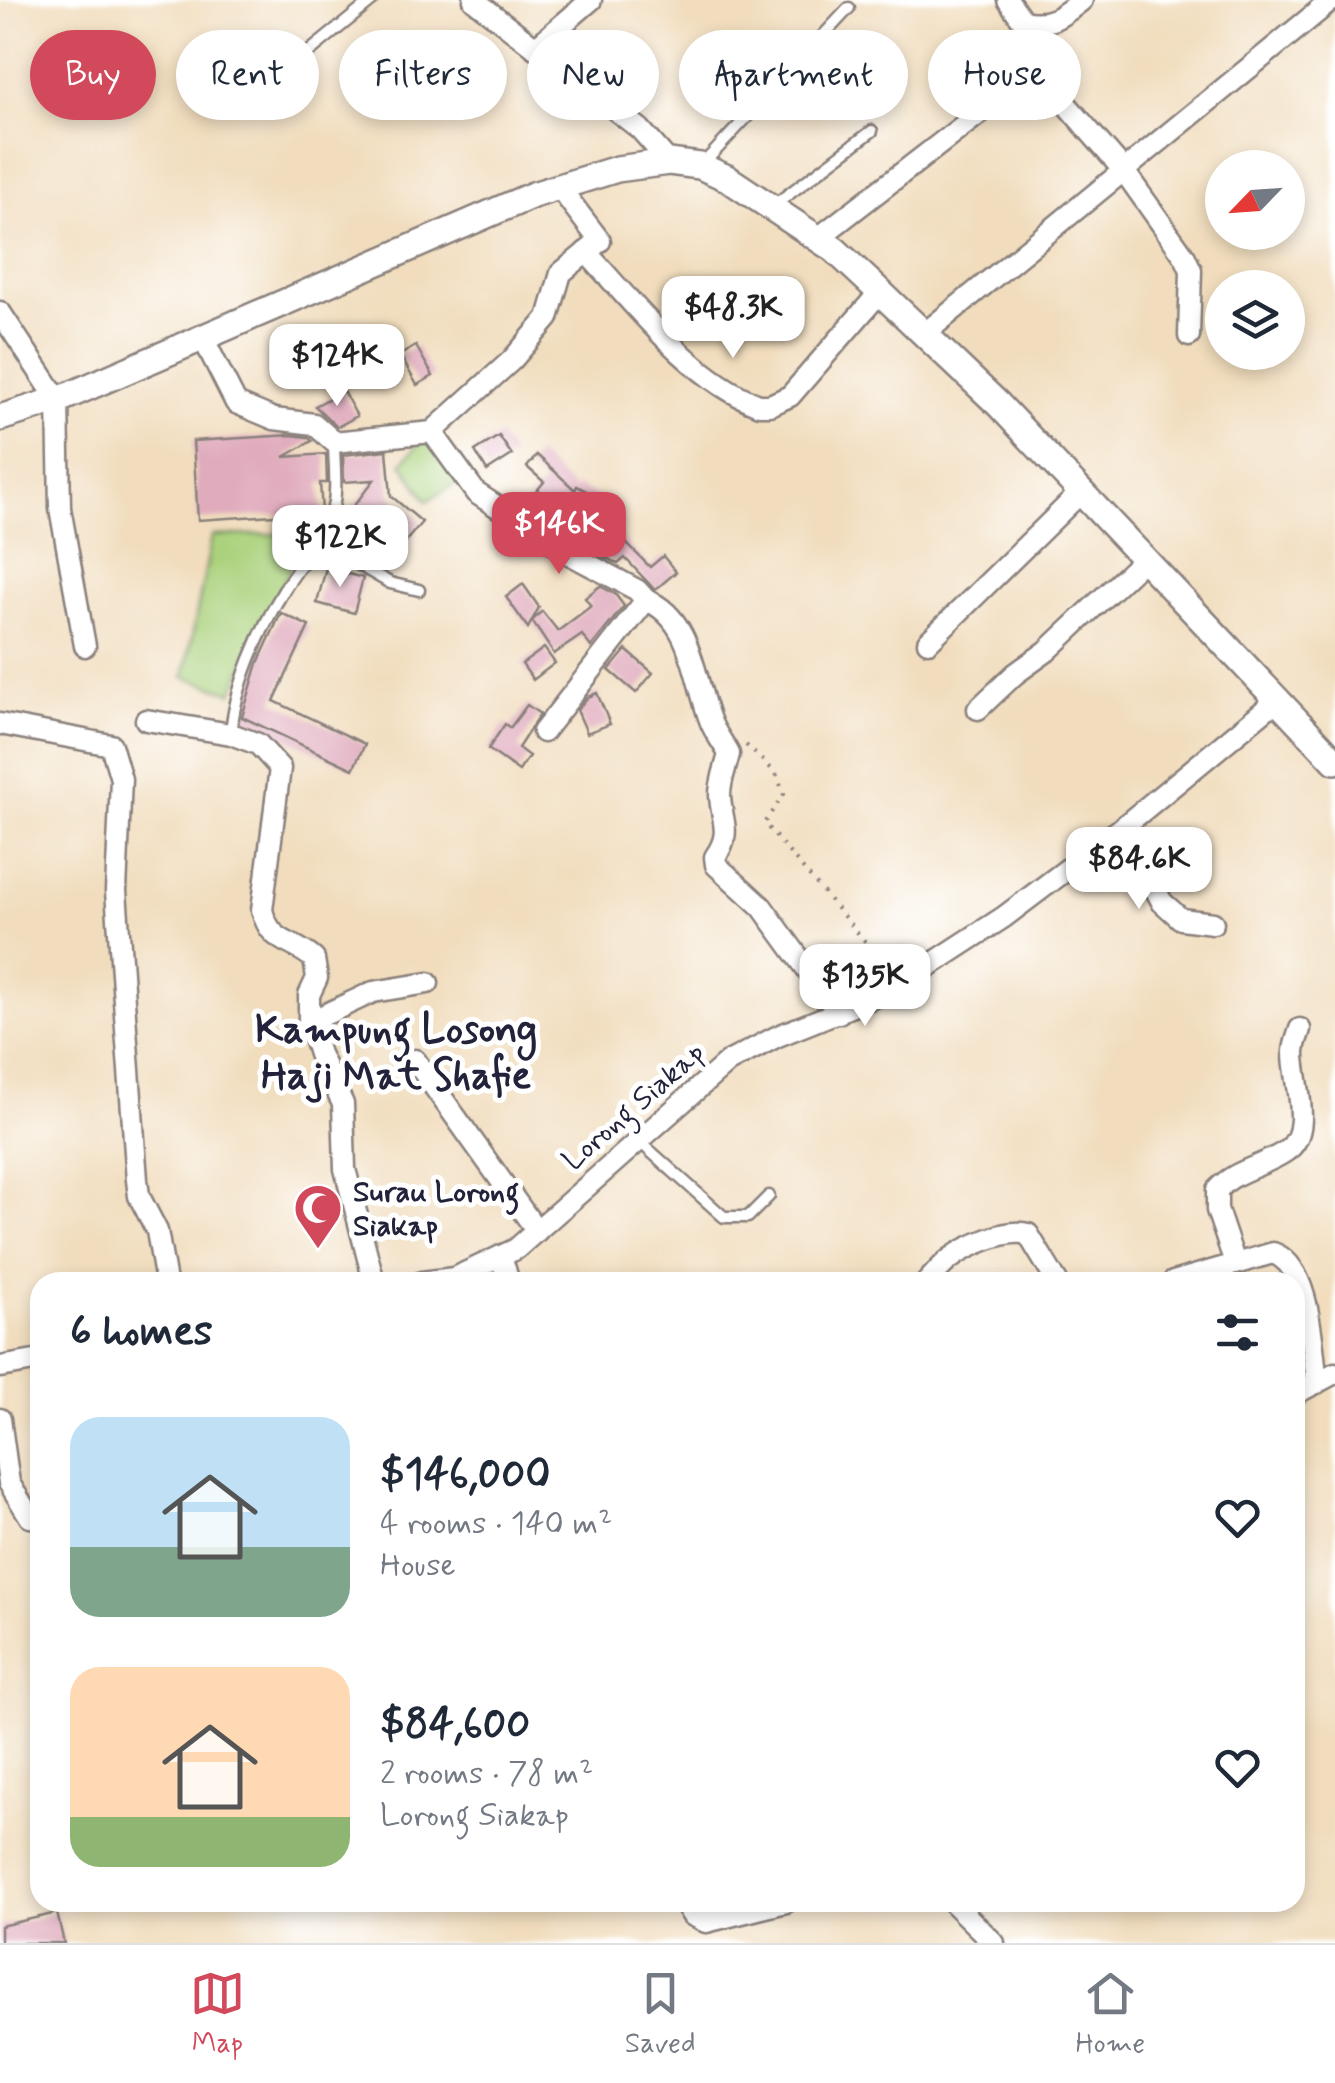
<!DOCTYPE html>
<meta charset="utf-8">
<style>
:root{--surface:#fff;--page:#f6f6f7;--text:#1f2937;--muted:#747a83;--line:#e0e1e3;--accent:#d1495b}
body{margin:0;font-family:Mynerve,sans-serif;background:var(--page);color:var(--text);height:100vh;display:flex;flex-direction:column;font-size:38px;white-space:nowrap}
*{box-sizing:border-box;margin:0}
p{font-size:32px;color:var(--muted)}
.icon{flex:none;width:55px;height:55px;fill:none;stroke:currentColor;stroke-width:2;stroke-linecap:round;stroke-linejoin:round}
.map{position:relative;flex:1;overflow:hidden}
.panel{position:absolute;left:30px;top:1272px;width:1275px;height:640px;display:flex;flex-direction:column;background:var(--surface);border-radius:30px;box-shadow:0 5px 15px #0003}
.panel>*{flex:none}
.banner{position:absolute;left:30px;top:30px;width:1275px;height:90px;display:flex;gap:20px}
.needle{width:65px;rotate:245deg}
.buttons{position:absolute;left:1205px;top:150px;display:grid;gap:20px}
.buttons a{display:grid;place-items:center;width:100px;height:100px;border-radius:50%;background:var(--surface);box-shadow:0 5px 15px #0003;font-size:50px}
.price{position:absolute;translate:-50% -85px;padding:0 22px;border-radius:20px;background:#fff;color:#222;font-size:32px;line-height:65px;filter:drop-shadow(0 2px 5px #0008)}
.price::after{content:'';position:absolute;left:50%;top:60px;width:30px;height:22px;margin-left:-15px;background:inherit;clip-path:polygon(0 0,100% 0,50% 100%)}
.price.selected{background:var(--accent);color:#fff}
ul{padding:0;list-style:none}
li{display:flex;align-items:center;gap:30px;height:250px;padding:0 40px}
li span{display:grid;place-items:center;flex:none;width:280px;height:200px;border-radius:30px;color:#555}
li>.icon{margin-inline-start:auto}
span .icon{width:120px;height:120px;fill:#fffc;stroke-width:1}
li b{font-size:42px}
h2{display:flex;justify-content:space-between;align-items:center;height:120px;padding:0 40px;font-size:42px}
.pill{padding:0 35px;border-radius:45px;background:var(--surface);box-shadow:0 5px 15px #0003;font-size:35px;line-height:90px}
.pill.selected{background:var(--accent);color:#fff}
.tab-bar{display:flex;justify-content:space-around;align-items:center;height:140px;border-top:2px solid var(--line);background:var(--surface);font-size:28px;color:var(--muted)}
.tab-bar a{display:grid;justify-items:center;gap:5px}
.tab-bar .selected{color:var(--accent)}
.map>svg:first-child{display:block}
.green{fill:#aad17c;stroke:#667a5c;stroke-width:2.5}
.building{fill:#e0abbd}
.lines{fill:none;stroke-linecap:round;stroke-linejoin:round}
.service-casing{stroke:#8a807c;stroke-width:15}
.minor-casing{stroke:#8a807c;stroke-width:25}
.tertiary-casing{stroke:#8a807c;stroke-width:30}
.path{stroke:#8a807c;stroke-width:4;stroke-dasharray:2.5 8;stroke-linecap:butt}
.service{stroke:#fff;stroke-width:10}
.minor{stroke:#fff;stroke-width:20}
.tertiary{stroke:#fff;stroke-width:25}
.labels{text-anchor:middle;stroke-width:10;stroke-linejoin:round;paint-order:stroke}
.street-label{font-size:30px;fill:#22223b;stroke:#fff}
.poi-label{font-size:30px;font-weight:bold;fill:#22223b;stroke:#fff;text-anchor:start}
.district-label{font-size:40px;font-weight:bold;fill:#22223b;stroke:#fff}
</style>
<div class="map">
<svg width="1335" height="1943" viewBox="0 0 1335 1943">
<rect width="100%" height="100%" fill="#fff"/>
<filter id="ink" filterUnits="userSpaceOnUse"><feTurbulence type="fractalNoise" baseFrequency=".01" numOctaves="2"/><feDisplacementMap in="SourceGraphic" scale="20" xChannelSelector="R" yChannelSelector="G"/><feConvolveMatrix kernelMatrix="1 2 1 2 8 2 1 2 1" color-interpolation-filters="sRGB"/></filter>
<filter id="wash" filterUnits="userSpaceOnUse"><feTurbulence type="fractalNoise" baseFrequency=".0048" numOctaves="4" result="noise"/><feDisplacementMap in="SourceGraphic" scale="40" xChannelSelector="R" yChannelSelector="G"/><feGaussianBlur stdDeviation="2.25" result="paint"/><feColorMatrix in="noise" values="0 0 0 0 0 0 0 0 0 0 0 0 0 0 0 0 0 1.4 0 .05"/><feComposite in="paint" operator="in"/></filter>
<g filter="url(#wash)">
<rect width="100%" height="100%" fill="#f1ddbd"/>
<!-- green -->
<g class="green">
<path d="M423 439 438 447 460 481 427 501 402 463Z"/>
<path d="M307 533 232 693 184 677 212 536Z"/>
</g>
<g id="blocks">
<!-- building -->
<g class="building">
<path d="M416 346 433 376 417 385 400 355Z"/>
<path d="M343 391 357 416 337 427 315 406Z"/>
<path d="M291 435 308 437 312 441 284 457 326 454 327 483H320L322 512 198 520 193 441Z"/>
<path d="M499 436 512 455 487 471 475 451Z"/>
<path d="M387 450 391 496 422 522 405 542 391 531 369 559 334 531 374 480 344 482 343 455Z"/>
<path d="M537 455 575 490 577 486 600 498 586 522 553 503 540 518 523 507 544 482 527 467Z"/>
<path d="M617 534 650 567 663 556 676 572 655 590 625 558 618 564 603 556 599 552Z"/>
<path d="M326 568 363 578 354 613 317 603Z"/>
<path d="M523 584 539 607 528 628 506 597Z"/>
<path d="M600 586 615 594 624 606 591 647 582 635 554 654 532 621 542 611 558 631 591 606 585 598Z"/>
<path d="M281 613 309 626 274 701 365 744 353 769 242 717 258 663Z"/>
<path d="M544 648 555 663 533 680 522 664Z"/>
<path d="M626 650 653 673 636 693 609 670Z"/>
<path d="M597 693 610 724 587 733 577 710 588 697Z"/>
<path d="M527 705 540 714 518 748 529 756 519 771 488 749 505 724 510 728Z"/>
<path d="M57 1913 64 1943H0V1926Z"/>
</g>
</g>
</g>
<g filter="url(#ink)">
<use href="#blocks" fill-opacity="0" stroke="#8a807c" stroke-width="2.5"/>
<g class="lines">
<!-- service casing -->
<g class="service-casing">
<g id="service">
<path d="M299 60 373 0"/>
<path d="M703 164 849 8"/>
<path d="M773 206 872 131"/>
<path d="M319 542 390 583 419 590"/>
<path d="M231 734C234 689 260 629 284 590 300 563 322 542 332 511 338 491 334 463 334 442"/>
<path d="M639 1141 724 1217H748L769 1196"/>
</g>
</g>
<!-- minor casing -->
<g class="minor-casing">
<g id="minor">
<path d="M474 0 640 129 669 162"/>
<path d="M1008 0 1023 21C1050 27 1062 16 1082 0"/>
<path d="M535 48 591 0"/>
<path d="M817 239 1025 78 1034 75 1047 82 1124 171 1185 257 1191 270 1189 336"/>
<path d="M586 252C635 305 691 379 759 405H770L790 396 880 292"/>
<path d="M0 312 58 400 60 508 85 646"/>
<path d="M924 334 1332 0"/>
<path d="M203 338 236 403 274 419 314 424 334 442 432 432 512 360 548 318 561 273 600 241 559 187"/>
<path d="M432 432 476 493 573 556 637 590 646 600 543 732"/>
<path d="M646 600C692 618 694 679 710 720 714 732 723 742 729 754 726 767 720 781 720 795 721 822 733 831 715 857L716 865 762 907 839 1013"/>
<path d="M928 642 1081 492"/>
<path d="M978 709 1015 674 1047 651 1144 559"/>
<path d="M146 720 231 734 258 744 280 768 262 910C271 945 290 938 314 959L317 978 309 995V1022L319 1054 343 1104 345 1169 374 1282"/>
<path d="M0 724 111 745 121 779 116 891 137 1180 139 1196 157 1231 166 1282"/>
<path d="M1123 827 1162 902 1181 919 1213 923"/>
<path d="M309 1022 373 992 428 983"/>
<path d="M415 1060 537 1231"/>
<path d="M501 1256 509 1282"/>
<path d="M1235 1263 1217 1210V1190C1236 1169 1263 1167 1286 1151 1315 1132 1293 1079 1294 1052 1294 1045 1298 1036 1300 1029"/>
<path d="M422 1282 454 1278 516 1249 728 1062 778 1036 892 990 1004 917 1123 827 1277 700"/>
<path d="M927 1282C934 1275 942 1265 950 1259 967 1246 1007 1228 1028 1234L1057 1282"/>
<path d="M1173 1282 1273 1253C1311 1266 1312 1348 1317 1383"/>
<path d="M0 1367 40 1360"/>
<path d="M1295 1394 1335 1373"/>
<path d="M0 1419 9 1483 30 1517 40 1518"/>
<path d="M684 1902 692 1915 706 1922 786 1902"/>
<path d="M952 1902 994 1943"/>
</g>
</g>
<!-- tertiary casing -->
<g class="tertiary-casing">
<path id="tertiary" d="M0 418 63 398 533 195 617 169 669 162 700 166 727 178 835 250 880 292 998 404 1335 761"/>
</g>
<!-- path -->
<path class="path" d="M746 745 776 773 784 794 764 823 869 946 883 972"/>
<!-- service -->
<use href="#service" class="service"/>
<!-- minor -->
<use href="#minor" class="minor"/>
<!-- tertiary -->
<use href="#tertiary" class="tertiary"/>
</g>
</g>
<!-- icons -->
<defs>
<g id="mosque-pin" transform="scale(2.5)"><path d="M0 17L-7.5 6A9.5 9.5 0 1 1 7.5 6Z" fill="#d1495b" stroke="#fff"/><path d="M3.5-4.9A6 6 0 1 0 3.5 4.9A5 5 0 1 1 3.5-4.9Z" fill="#fff"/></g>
</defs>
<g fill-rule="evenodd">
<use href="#mosque-pin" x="318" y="1208"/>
</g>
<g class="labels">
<!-- street labels -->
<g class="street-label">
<text transform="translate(633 1106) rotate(-41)" y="10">Lorong Siakap</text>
</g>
<!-- poi labels -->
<g class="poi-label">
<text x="353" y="1201">Surau Lorong<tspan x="353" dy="34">Siakap</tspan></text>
</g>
<!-- district labels -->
<g class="district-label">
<text x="396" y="1042">Kampung Losong<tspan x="396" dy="46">Haji Mat Shafie</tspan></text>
</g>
</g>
</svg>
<div class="buttons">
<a><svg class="needle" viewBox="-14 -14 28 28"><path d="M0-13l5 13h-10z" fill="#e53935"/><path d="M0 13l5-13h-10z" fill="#747a83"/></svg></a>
<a><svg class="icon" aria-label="layers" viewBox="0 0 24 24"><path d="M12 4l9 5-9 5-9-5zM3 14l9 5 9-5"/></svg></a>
</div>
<b class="price" style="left:733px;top:361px">$48.3K</b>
<b class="price" style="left:337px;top:409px">$124K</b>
<b class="price selected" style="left:559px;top:577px">$146K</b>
<b class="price" style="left:340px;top:590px">$122K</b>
<b class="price" style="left:1139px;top:912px">$84.6K</b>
<b class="price" style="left:865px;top:1029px">$135K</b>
<div class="banner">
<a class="pill selected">Buy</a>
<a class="pill">Rent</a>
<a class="pill">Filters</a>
<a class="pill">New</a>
<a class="pill">Apartment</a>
<a class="pill">House</a>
</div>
<section class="panel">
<h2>6 homes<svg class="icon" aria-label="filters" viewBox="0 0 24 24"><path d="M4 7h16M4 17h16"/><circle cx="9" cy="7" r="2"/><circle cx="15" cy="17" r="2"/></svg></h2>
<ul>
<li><span style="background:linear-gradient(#bfe0f5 65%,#7fa58c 0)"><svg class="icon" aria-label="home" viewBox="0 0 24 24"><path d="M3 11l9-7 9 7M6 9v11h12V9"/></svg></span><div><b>$146,000</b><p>4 rooms · 140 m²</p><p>House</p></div><svg class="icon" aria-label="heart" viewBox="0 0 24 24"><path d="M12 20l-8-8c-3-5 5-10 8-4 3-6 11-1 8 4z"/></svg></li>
<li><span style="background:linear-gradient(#ffd9b3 75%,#8fb573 0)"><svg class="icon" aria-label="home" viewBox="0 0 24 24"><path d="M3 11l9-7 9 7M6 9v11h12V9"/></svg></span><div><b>$84,600</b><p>2 rooms · 78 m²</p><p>Lorong Siakap</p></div><svg class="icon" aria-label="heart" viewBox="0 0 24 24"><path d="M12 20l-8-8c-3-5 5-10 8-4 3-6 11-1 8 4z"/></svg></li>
</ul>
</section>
</div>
<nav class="tab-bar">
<a class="selected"><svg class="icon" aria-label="map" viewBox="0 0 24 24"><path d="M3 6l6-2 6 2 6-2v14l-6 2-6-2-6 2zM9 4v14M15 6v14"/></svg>Map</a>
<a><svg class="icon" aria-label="saved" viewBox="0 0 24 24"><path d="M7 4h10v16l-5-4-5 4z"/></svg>Saved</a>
<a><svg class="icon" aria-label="home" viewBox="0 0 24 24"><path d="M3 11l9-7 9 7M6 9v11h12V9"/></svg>Home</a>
</nav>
